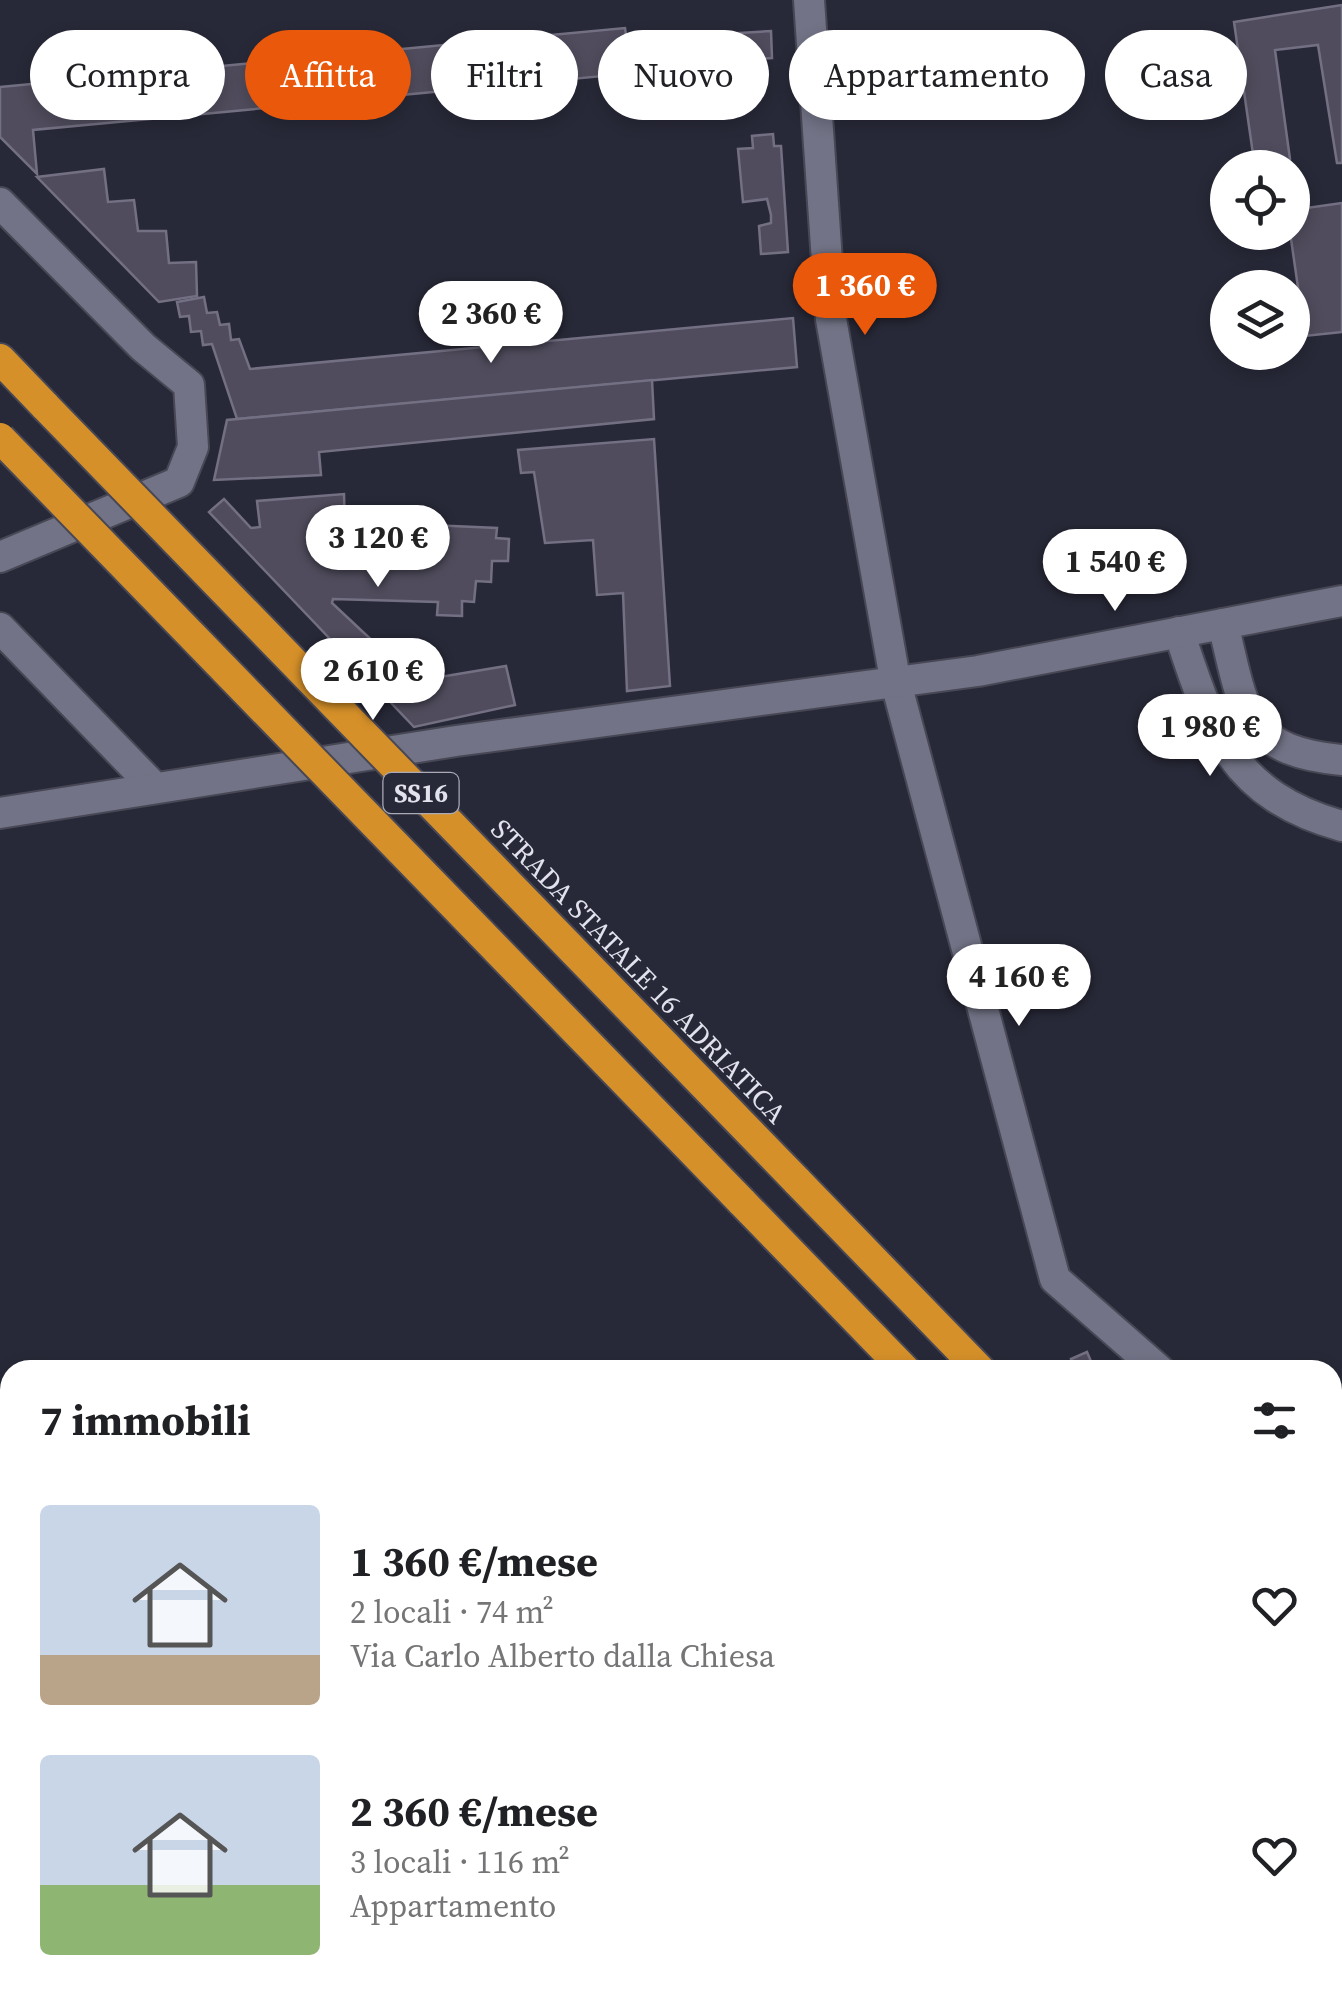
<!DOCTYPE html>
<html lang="it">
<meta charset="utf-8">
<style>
:root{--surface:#fff;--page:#f2f2f2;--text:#202124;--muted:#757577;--accent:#ea580c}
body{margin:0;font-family:"Source Serif 4",serif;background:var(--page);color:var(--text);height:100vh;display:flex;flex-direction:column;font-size:38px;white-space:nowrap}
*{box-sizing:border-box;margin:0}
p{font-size:32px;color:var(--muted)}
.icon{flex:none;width:55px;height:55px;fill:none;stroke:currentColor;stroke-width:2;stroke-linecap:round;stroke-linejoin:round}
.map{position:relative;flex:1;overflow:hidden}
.panel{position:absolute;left:0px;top:1360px;width:1342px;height:640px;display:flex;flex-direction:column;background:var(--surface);border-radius:30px 30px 0 0;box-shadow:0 5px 15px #0003}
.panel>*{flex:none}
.banner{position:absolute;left:30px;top:30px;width:1282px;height:90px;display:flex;gap:20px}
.controls{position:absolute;left:1210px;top:150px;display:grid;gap:20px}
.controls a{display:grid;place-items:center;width:100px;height:100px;border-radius:50%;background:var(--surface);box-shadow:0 5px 15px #0003;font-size:50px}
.price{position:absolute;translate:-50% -85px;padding:0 22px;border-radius:35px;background:#fff;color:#222;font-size:32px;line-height:65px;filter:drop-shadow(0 2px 5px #0008)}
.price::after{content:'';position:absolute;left:50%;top:60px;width:30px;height:22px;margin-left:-15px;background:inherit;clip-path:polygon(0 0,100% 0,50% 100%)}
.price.selected{background:var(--accent);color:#fff}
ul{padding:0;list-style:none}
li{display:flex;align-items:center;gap:30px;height:250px;padding:0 40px}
li span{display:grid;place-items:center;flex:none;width:280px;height:200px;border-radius:10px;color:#555}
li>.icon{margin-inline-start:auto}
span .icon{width:120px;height:120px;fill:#fffc;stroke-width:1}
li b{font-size:42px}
h2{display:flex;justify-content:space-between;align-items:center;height:120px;padding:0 40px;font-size:42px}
.tag{padding:0 35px;border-radius:45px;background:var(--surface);box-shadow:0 5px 15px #0003;font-size:35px;line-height:90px}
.tag.selected{background:var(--accent);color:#fff}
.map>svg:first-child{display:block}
.building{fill:#504c5d;stroke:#747083;stroke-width:2.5}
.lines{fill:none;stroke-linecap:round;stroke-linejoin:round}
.street-casing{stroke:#474755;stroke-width:34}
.highway-casing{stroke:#474755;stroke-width:34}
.street{stroke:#727386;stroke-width:30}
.highway{stroke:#d59029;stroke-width:30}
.highway-bridge-casing{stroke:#474755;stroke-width:34;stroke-linecap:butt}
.highway-bridge{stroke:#d59029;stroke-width:30}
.labels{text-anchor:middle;stroke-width:9;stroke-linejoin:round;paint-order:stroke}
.shield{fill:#282938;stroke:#aaaab7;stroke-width:2.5}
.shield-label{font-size:25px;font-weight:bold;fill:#e1e2ed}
.street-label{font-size:28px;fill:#e1e2ed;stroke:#282938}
</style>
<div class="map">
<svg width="1342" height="2000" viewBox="0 0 1342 2000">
<rect width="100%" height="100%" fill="#282938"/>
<!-- building -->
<g class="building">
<path d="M1342 5V163H1337L1318 45 1275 50 1290 159 1284 168H1255L1234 22Z"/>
<path d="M625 28 630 63 612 64 614 75 33 130 37 174 0 137V87Z"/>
<path d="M771 31 772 58 709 63 707 35Z"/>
<path d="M773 134 774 146H781L788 252 761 254 759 226 771 223V215L767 199 743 202 738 149 753 148 752 136Z"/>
<path d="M104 169 108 202 134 200 138 231H166L169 263 196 262 197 296 159 302 37 177Z"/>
<path d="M1342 203V332L1305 336 1290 232 1292 210Z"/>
<path d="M204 297 207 313 217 312 220 325 229 324 231 340 239 339 250 369 793 318 797 367 237 419 212 344 203 345 201 331 191 332 189 316 180 317 177 302Z"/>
<path d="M652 380 654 419 319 452 321 475 214 480 227 420Z"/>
<path d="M654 439 670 686 627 691 623 593 597 595 593 540 545 543 534 472 521 473 518 450Z"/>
<path d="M344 494 345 527 384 523 383 529 431 531V525L497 528 496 538 509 539 508 561H492L491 582 476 581 474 602 462 601V616L437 615 438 602 333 599 332 603 411 677 428 673V679L506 666 515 705 414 727 209 512 224 499 251 528 260 527 257 501Z"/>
<path d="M1087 1352 1093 1366 1075 1370 1071 1359Z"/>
</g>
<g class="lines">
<!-- street casing -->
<g class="street-casing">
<g id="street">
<path d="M809 0 831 319 895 679 1055 1279 1159 1370"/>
<path d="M0 203 143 347 189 385 193 447 179 482 0 557"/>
<path d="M1223 624C1244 708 1242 751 1342 760"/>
<path d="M0 628 153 786"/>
<path d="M1179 632C1212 732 1232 795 1342 826"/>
<path d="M0 813 456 741 978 671 1342 601"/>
<path d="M1332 1522 1342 1530"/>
</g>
</g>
<!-- highway casing -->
<g class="highway-casing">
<g id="highway">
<path d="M0 359 46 407"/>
<path d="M796 1180 980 1370"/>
<path d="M741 1201 905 1370"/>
<path d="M1332 1734 1342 1743"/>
<path d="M1332 1805 1342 1815"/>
<path d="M1332 1852 1342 1859"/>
<path d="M1149 1990 1152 2000"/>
</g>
</g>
<!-- street -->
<use href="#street" class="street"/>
<!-- highway -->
<use href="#highway" class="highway"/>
<!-- highway-bridge casing -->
<g class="highway-bridge-casing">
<g id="highway-bridge">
<path d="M46 407 796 1180"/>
<path d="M0 438 741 1201"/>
</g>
</g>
<!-- highway-bridge -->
<use href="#highway-bridge" class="highway-bridge"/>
</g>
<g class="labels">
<!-- shield labels -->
<rect class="shield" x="383.5" y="773" width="75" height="40" rx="8"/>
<g class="shield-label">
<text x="421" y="802">SS16</text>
</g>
<!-- street labels -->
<g class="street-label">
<text transform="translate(639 971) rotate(46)" y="10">STRADA STATALE 16 ADRIATICA</text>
</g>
</g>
</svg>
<div class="controls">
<a><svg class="icon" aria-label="locate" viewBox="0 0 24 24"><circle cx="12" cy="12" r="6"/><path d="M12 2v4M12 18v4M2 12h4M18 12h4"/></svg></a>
<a><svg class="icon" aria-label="layers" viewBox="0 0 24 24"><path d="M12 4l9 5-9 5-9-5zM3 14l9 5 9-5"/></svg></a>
</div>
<b class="price selected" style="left:865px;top:338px">1 360 €</b>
<b class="price" style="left:491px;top:366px">2 360 €</b>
<b class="price" style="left:378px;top:590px">3 120 €</b>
<b class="price" style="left:1115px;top:614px">1 540 €</b>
<b class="price" style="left:373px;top:723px">2 610 €</b>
<b class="price" style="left:1210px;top:779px">1 980 €</b>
<b class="price" style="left:1019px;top:1029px">4 160 €</b>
<div class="banner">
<a class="tag">Compra</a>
<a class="tag selected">Affitta</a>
<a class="tag">Filtri</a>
<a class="tag">Nuovo</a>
<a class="tag">Appartamento</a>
<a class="tag">Casa</a>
</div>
<section class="panel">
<h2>7 immobili<svg class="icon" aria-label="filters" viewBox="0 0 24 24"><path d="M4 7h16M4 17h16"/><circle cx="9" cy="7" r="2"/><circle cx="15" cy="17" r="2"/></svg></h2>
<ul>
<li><span style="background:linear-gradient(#c9d6e8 75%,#b9a48a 0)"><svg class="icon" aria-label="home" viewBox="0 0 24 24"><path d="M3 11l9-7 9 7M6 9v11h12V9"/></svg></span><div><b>1 360 €/mese</b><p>2 locali · 74 m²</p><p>Via Carlo Alberto dalla Chiesa</p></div><svg class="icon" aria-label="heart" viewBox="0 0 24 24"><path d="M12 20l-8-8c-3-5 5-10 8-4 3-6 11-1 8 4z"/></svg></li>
<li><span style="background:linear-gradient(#c9d6e8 65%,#8fb573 0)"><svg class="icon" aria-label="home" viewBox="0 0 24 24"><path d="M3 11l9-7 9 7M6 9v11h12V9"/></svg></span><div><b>2 360 €/mese</b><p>3 locali · 116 m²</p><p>Appartamento</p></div><svg class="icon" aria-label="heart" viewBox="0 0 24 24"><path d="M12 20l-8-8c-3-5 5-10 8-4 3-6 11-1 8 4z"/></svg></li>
</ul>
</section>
</div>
